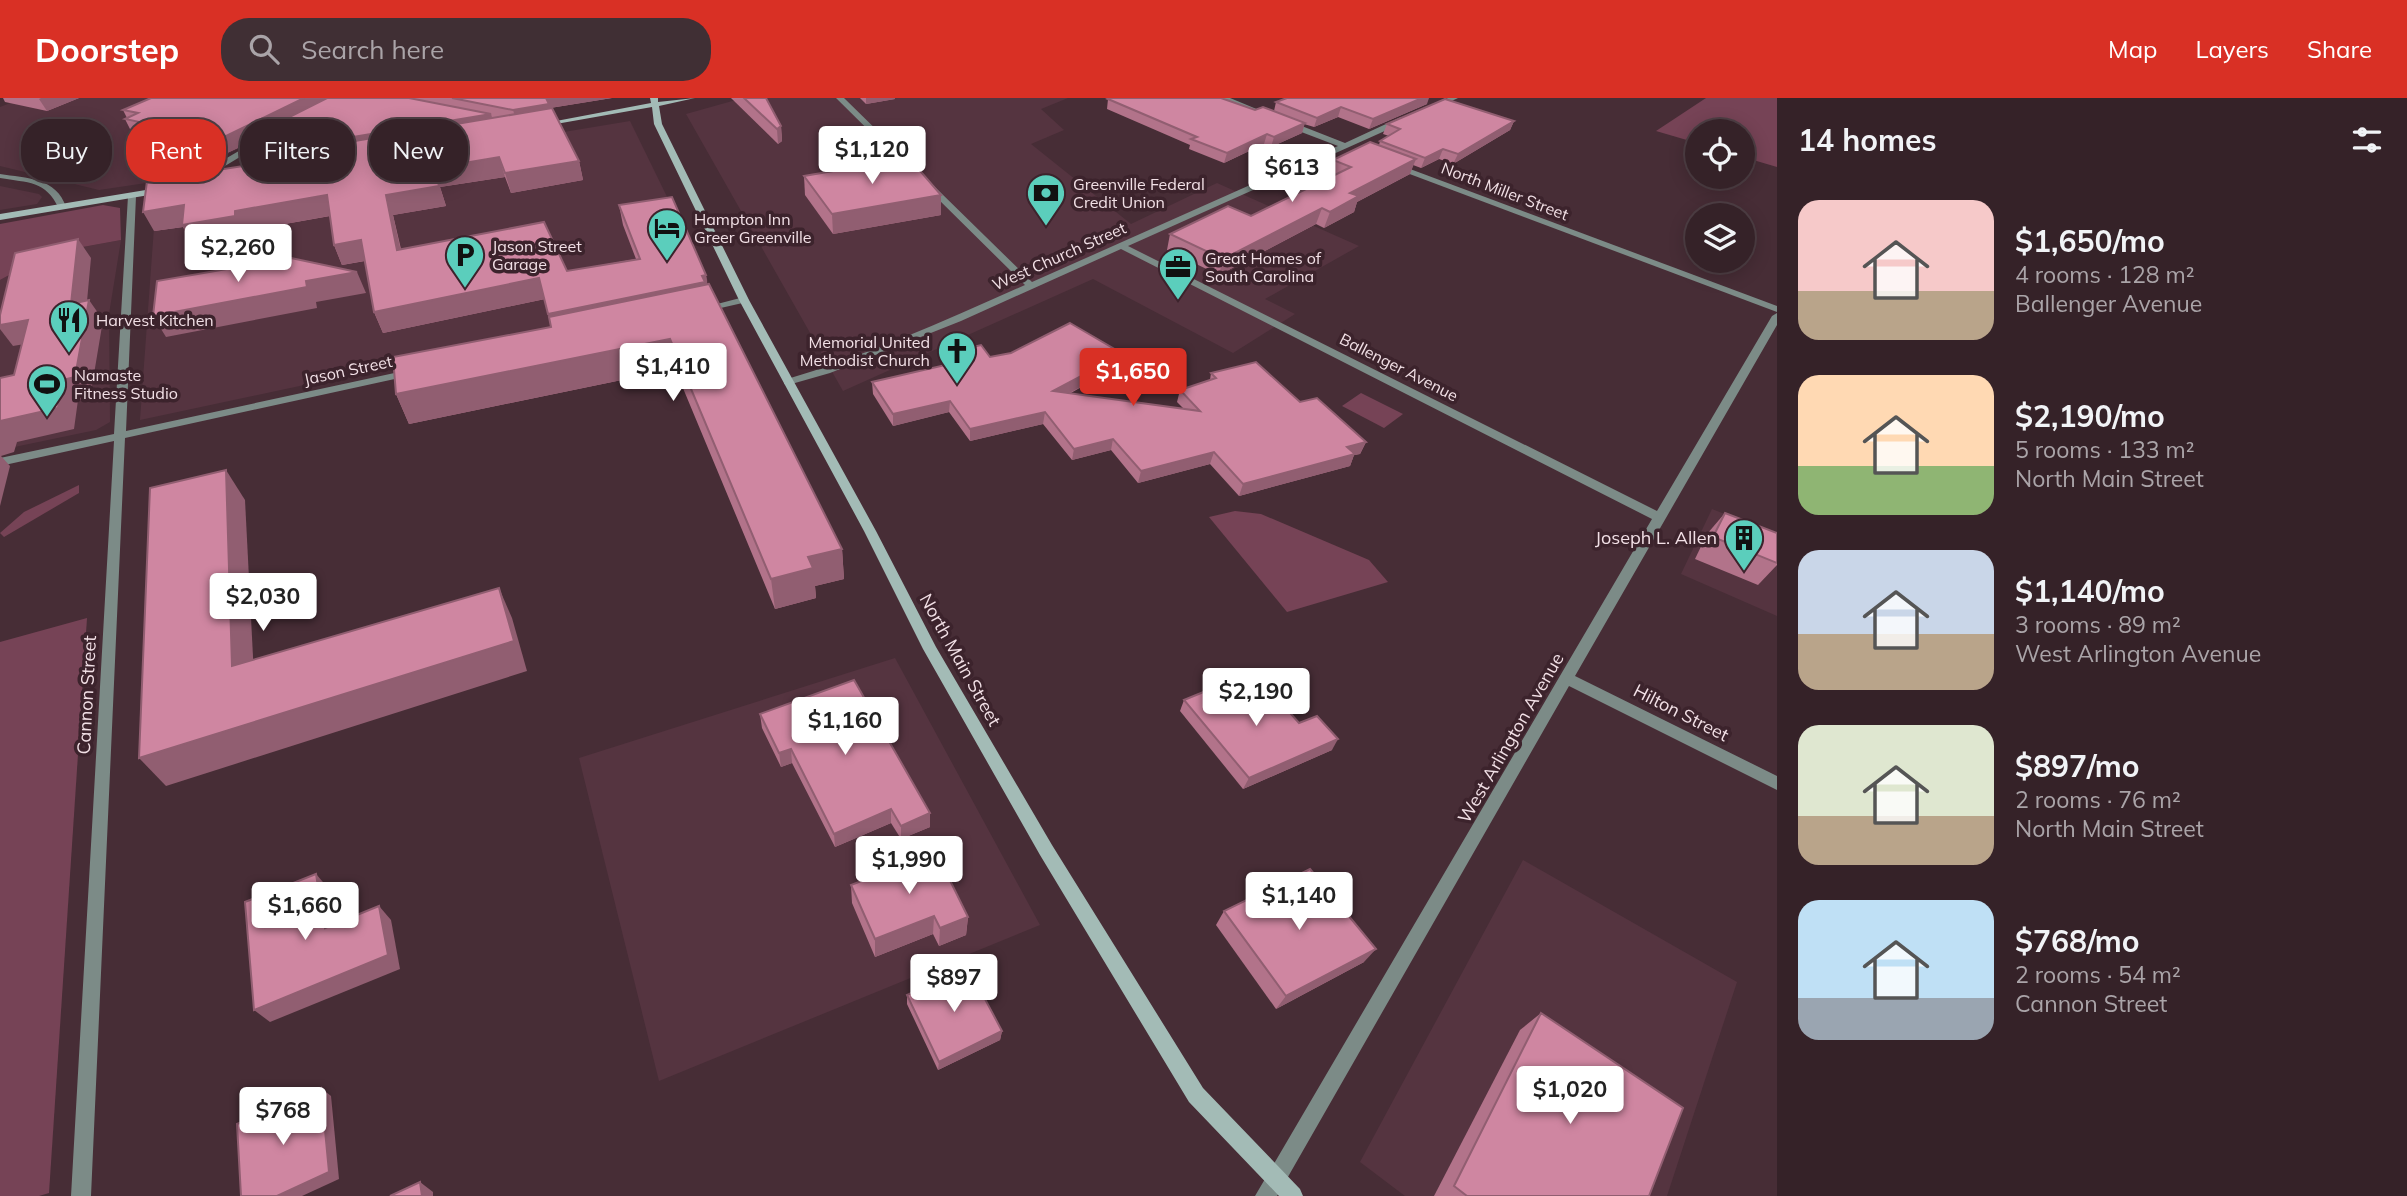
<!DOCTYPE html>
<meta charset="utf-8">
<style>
:root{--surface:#352228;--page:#402f34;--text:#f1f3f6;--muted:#aaa4a8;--line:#4f3f45;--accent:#d93025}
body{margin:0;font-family:Mulish,sans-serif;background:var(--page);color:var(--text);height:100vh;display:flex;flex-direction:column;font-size:26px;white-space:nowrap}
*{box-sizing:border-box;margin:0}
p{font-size:23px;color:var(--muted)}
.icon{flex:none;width:38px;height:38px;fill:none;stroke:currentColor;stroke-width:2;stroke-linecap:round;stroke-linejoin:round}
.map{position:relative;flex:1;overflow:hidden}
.details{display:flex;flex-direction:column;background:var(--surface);width:630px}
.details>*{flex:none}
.banner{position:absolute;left:21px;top:21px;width:665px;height:63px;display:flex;gap:14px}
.buttons{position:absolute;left:1685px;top:21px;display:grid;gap:14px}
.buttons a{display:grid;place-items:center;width:70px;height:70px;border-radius:50%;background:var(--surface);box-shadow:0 4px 18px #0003,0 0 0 2px var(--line);font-size:35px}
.price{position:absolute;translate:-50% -60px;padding:0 16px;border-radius:7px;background:#fff;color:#222;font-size:23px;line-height:46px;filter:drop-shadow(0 2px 4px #0008)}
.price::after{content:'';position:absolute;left:50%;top:42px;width:21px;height:16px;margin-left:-10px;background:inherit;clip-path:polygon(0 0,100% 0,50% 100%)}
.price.selected{background:var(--accent);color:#fff}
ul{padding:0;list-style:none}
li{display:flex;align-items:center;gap:21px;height:175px;padding:0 21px}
li span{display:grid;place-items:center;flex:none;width:196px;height:140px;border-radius:21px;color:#555}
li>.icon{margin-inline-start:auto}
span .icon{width:84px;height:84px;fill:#fffc;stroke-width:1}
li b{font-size:30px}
h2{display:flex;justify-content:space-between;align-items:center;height:84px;padding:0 21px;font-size:30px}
.chip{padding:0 24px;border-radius:28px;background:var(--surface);box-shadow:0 4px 18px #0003,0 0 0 2px var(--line);font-size:24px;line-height:63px}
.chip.selected{background:var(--accent);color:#fff}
header{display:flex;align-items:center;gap:42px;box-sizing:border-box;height:98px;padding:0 35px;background:var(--accent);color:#fff}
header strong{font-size:33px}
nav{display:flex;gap:38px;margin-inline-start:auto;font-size:24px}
.search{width:490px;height:63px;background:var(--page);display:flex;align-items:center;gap:18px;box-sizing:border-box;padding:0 24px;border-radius:28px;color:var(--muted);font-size:26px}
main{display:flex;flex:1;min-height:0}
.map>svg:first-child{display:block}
.built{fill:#553440}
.green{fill:#764356}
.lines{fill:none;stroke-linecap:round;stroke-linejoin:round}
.minor{fill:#7c8b87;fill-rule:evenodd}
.secondary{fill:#a3bbb6;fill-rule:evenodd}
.wall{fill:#b2738a}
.shaded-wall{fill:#915e71}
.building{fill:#cf86a1;stroke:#915e71;stroke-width:2}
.labels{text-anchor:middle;stroke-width:7;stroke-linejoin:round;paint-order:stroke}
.far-poi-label{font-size:16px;fill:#f2e0e6;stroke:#3c232c;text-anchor:start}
.far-street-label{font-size:16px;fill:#f2e0e6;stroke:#3c232c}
.poi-label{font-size:18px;fill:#f2e0e6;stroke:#3c232c;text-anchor:end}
.street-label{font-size:18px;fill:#f2e0e6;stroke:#3c232c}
</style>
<header>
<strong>Doorstep</strong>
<div class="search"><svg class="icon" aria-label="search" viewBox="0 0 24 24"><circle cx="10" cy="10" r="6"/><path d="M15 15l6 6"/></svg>Search here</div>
<nav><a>Map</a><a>Layers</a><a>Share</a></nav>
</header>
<main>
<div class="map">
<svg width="1777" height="1098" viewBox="0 0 1777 1098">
<rect width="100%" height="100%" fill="#472d36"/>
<!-- built -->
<g class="built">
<path d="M23 0H328L325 6 214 63 207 76 99 92 0 68V9Z"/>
<path d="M743 0H1068L1041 11 1064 32 1031 46 1131 126 1217 85 1359 148 1265 201 1295 216 1233 255 1093 181 843 293 686 16Z"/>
<path d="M630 23 716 199 140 322 156 102Z"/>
<path d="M0 88 39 96 42 99 37 106 0 112Z"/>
<path d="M121 142 109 216 110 324 96 332 0 352V182L50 155Z"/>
<path d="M1712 411 1777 437V518L1681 476Z"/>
<path d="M895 560 1040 827 659 983 579 660Z"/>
<path d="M1523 762 1737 884 1667 1098H1405L1360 1064Z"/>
</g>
<!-- green -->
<g class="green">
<path d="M1706 0H1777V69L1743 59V33H1698L1697 45 1656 33Z"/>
<path d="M103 107 120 110 121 142 50 155 0 182V126Z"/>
<path d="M1361 295 1403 316 1384 330 1342 308Z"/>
<path d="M79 387V395L4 439 0 435 24 414Z"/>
<path d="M1235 413 1261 416 1369 462 1388 484 1287 514 1209 419Z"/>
<path d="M87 520 49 1095 39 1098H0V544Z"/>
</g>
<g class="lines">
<!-- minor -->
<g class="minor">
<path d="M836 0H844L1032 184 1338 48 1283 27V23H1289L1345 45 1401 19H1407V23L1128 148 1657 413 1772 218 1777 215V227L1575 578 1777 678V692L1569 588 1277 1098H1255L1652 421 1121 151 961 223 830 275 788 287 784 286V282C867 258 946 222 1025 187Z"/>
<path d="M1219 0H1230L1271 17 1264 19Z"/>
<path d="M1448 0H1458L1435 11 1428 9Z"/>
<path d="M256 43 263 45 220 71V83L213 85V68Z"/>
<path d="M1394 65 1777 208V214L1391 69V65Z"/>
<path d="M0 76C26 80 57 80 66 109L59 111C46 82 28 85 0 80Z"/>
<path d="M132 95 136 98 126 333 413 271 418 274 413 277 125 340 91 1098H71L114 343 0 368V360L114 336 128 98Z"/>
<path d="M744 199 749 202 747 204 703 214 698 211Z"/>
</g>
<!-- secondary -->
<g class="secondary">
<path d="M650 0H658V4L695 0 659 8 662 26 749 202 876 433 936 549 1052 747 1203 990 1300 1091 1303 1098H1279L1189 1004 1040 757 923 551 864 433 739 202 654 26 652 9 539 29 535 27 651 5Z"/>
<path d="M164 89 167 90V94L0 122V116Z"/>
</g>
</g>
<!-- wall -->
<g class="wall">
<path d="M3 0H79L47 13 5 4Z"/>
<path d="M151 0H612L550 10 579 63 583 82 511 95 505 79 440 89 446 108 393 117 401 151 567 173 636 161 623 127 619 107 706 177 707 186 842 451 844 481 815 488 816 500 775 511 675 271 409 326 396 296 551 229 545 201 383 235 374 214 365 163 342 167 334 147 330 118 245 133V138L193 147 183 129 154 133 266 64 244 59 240 49 227 55 132 35 125 21 127 20 123 12Z"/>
<path d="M731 0H766L781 28 782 43 778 46Z"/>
<path d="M860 0H895V1L866 6Z"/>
<path d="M1105 0H1221L1255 12 1274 13 1276 4 1427 6 1369 31 1338 19 1314 29 1304 26 1302 35 1271 49 1264 46 1224 65 1189 51 1190 47 1107 11 1108 1Z"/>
<path d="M1514 23 1510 32 1453 66 1439 61 1421 70 1413 67 1410 76 1357 104 1354 114 1324 130 1316 126 1219 177 1167 152 1170 136 1251 118 1331 79 1328 78 1333 62 1379 47 1380 43 1389 38 1383 36 1387 26Z"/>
<path d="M804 78 941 117 833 136 805 97Z"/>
<path d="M942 256 1121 267 1069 296 1184 311 1177 304 1180 292 1210 282 1211 275 1300 304 1366 344 1360 356 1354 357 1350 368 1239 398 1210 366 1138 385 1111 352 1072 362 1043 326 970 343 949 314 893 328 873 296 872 284 942 268Z"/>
<path d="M1725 415 1777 435V467L1758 487 1695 461 1707 436Z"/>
<path d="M1184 602 1271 614 1299 625 1332 652 1243 691 1180 613Z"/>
<path d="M760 616 930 729 901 741 891 725 835 749 792 665 781 669 762 630Z"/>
<path d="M907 760 968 819 966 837 939 848 933 836 875 859 852 805 851 787 907 765Z"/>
<path d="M1224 813 1364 864 1276 911 1216 827Z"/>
<path d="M907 897 1002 933 1000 942 938 972 907 906Z"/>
<path d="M1541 915 1649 1098H1434L1520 932Z"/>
</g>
<!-- shaded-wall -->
<g class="shaded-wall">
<path d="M41 0H79L47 13 39 1Z"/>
<path d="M304 0H336L238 45 240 49 227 55 220 41Z"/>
<path d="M545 0H612L550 10 517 25 513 12Z"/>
<path d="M866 0H895V1L866 6Z"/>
<path d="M1422 0H1429L1427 6 1369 31 1373 21Z"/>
<path d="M1341 9 1338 19 1314 29 1317 20Z"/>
<path d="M491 16 495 29 295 53 299 62 275 66 269 53Z"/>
<path d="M1514 23 1510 32 1453 66 1458 56Z"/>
<path d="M1305 25 1302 35 1271 49 1274 39Z"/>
<path d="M781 28 782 43 778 46 777 31Z"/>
<path d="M1267 36 1264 46 1224 65 1227 55Z"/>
<path d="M1443 51 1439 61 1421 70 1425 60Z"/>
<path d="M499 59 505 79 440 89 446 108 393 117 405 172 397 152 386 97 434 70Z"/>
<path d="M1416 61 1410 76 1357 104 1354 114 1324 130 1330 114 1350 95Z"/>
<path d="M579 63 583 82 511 95 505 75Z"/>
<path d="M327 97 335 117 245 133V138L193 147 183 129 154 133 143 114 184 107 235 113Z"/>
<path d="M941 97V117L833 136 832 116Z"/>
<path d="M1322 110 1316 126 1219 177 1223 161Z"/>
<path d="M78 141 91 160 85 225 89 202 103 222 90 300 78 302 74 331 17 344 14 354 1 358 10 368 0 408V323L62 282Z"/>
<path d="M361 142 369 162 342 167 334 147Z"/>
<path d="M357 174 366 195 316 204 317 210 166 239 153 218 306 183Z"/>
<path d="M706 177 709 198 554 237 548 216Z"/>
<path d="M539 180 545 201 383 235 374 214Z"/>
<path d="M28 222 42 243 13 248 0 231V227Z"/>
<path d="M670 241 675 271 409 326 396 296Z"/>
<path d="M1123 256 1121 267 1051 305 1053 293Z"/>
<path d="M950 303 949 314 893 328V316Z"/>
<path d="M1045 314 1043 326 970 343V331Z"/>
<path d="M1113 341 1111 352 1072 362 1074 351Z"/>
<path d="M1366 344 1360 356 1354 357 1350 368 1239 398 1243 386 1347 349Z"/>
<path d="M1214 354 1210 366 1138 385 1141 373Z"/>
<path d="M226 372 245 402 255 598 232 568Z"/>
<path d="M842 451 844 481 815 488 816 500 775 511 771 481 808 459Z"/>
<path d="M499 490 512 520 527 573 166 688 139 660Z"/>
<path d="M1338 641 1332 652 1243 691 1249 680Z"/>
<path d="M791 651 792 665 781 669 779 655Z"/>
<path d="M891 711V725L835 749 834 736Z"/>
<path d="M930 715V729L901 741V728Z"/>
<path d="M316 776 329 791 338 844 325 830Z"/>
<path d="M379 808 391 822 400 871 270 924 254 912Z"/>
<path d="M934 818 933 836 875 859V841Z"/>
<path d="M968 819 966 837 939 848 940 830Z"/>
<path d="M1376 851 1364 864 1276 911 1286 898Z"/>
<path d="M1002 933 1000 942 938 972 939 964Z"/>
<path d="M321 990 331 998 339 1081 302 1098H277Z"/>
<path d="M420 1084 433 1094V1098H422Z"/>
</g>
<!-- building -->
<g class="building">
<path d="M151 0H304L220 41 125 21 138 15 123 12Z"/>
<path d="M327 0H409L491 16 269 53 238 45Z"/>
<path d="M452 0H546L549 6 513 12Z"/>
<path d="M744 0H766L781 28 777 31Z"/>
<path d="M1111 0H1221L1255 12 1263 9 1305 25 1274 39 1267 36 1227 55 1191 41 1197 39 1108 1Z"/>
<path d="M1287 0H1422L1373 21 1341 9 1317 20 1276 4Z"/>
<path d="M1445 1 1514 23 1458 56 1443 51 1425 60 1380 43 1400 31 1387 26Z"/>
<path d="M552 10 579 63 505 75 499 59 434 70 439 88 386 97 397 152 544 124 567 173 640 161 619 107 672 99 706 177 702 178 705 184 548 216 539 180 374 214 361 142 334 147 327 97 235 113V118L182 127 184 107 143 114 147 83 313 57 295 53Z"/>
<path d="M1370 44 1416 61 1350 95 1359 98 1330 114 1322 110 1223 161 1170 136 1228 108 1251 118 1351 69 1333 62Z"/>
<path d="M909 60 941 97 832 116 804 78Z"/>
<path d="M78 141 71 206 89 202 75 279 62 282 58 310 0 323V280L14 277 28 222 0 227V217L15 155Z"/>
<path d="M291 160 357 174 306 183 307 189 153 218 157 183Z"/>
<path d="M709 186 842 451 808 459 813 470 771 481 670 241 396 296 393 259 551 229 549 219Z"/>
<path d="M1070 225 1123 256 1053 293 1200 313 1180 292 1216 280 1211 275 1256 264 1300 304 1317 300 1366 344 1347 349 1355 356 1243 386 1214 354 1141 373 1113 341 1074 351 1045 314 970 331 950 303 893 316 872 284 950 266 942 256 981 247 990 259 1011 255Z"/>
<path d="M226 372 232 568 499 490 514 543 139 660 150 390Z"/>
<path d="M1725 415 1777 435V465L1713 439Z"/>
<path d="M1240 579 1271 614 1284 608 1299 625 1317 618 1338 641 1249 680 1184 602Z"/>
<path d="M854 582 930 715 901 728 891 711 834 736 791 651 779 655 760 616Z"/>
<path d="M934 750 968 819 940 830 934 818 875 841 851 787 910 764 907 760Z"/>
<path d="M1310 771 1376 851 1286 898 1224 813Z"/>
<path d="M316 776 325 830 379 808 388 857 254 912 245 804Z"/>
<path d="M968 869 1002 933 939 964 907 897Z"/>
<path d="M1541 915 1683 1010 1649 1098H1467L1454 1088Z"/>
<path d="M321 990 329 1074 277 1098H241L237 1026Z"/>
<path d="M420 1084 422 1098H390Z"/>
</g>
<!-- icons -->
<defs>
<g id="bank-pin" transform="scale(2.0125)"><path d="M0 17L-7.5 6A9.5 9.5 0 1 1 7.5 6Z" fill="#5bcebc" stroke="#3c232c"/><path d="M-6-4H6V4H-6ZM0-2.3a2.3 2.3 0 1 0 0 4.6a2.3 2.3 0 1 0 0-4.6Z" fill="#111"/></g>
<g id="hotel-pin" transform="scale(2.0125)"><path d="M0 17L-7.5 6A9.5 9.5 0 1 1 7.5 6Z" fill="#5bcebc" stroke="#3c232c"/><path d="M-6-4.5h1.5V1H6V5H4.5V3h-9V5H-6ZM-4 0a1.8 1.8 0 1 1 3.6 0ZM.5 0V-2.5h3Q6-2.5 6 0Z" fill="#111"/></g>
<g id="parking-pin" transform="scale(2.0125)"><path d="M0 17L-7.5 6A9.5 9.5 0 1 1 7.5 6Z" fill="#5bcebc" stroke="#3c232c"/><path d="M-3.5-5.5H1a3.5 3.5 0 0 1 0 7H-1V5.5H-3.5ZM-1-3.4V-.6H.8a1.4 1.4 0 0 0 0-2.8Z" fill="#111"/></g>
<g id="office-pin" transform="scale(2.0125)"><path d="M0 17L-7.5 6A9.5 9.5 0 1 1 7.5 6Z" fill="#5bcebc" stroke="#3c232c"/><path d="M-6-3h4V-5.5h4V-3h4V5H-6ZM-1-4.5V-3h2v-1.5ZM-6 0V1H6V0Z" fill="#111"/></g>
<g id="restaurant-pin" transform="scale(2.0125)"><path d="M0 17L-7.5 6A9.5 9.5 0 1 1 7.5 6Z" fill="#5bcebc" stroke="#3c232c"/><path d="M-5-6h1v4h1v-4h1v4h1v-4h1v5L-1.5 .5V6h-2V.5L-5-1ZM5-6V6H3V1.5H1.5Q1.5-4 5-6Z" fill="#111"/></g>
<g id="church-pin" transform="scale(2.0125)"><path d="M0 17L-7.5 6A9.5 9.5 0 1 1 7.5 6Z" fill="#5bcebc" stroke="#3c232c"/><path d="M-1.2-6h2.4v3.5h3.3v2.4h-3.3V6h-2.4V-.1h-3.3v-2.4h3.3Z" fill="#111"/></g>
<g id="stadium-pin" transform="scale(2.0125)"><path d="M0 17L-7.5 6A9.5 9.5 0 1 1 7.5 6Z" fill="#5bcebc" stroke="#3c232c"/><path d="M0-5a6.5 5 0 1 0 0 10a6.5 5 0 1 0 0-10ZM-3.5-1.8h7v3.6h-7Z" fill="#111"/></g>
<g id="building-pin" transform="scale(2.0125)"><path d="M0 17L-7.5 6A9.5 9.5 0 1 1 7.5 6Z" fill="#5bcebc" stroke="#3c232c"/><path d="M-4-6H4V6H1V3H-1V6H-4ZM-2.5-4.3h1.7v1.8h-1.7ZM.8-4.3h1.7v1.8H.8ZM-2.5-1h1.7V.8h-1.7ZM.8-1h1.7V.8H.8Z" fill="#111"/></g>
</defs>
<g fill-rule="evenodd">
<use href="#bank-pin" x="1046" y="95"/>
<use href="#hotel-pin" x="667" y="130"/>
<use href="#parking-pin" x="465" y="157"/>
<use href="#office-pin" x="1178" y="169"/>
<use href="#restaurant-pin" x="69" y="222"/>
<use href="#church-pin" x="957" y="253"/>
<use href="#stadium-pin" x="47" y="286"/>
<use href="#building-pin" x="1744" y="440"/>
</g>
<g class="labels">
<!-- far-poi labels -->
<g class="far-poi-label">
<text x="1073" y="92">Greenville Federal<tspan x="1073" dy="18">Credit Union</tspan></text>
<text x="694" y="127">Hampton Inn<tspan x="694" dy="18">Greer Greenville</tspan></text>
<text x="492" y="154">Jason Street<tspan x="492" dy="18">Garage</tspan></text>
<text x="1205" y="166">Great Homes of<tspan x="1205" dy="18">South Carolina</tspan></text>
<text x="96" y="228">Harvest Kitchen</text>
<text x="930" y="250" text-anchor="end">Memorial United<tspan x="930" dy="18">Methodist Church</tspan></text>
<text x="74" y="283">Namaste<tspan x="74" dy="18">Fitness Studio</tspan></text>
</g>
<!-- far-street labels -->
<g class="far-street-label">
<text transform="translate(1505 93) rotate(21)" y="6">North Miller Street</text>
<text transform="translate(1059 158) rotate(-24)" y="6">West Church Street</text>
<text transform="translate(1399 269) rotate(27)" y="6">Ballenger Avenue</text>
<text transform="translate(348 272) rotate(-12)" y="6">Jason Street</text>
</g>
<!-- poi labels -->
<g class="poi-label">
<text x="1717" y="446">Joseph L. Allen</text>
</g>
<!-- street labels -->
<g class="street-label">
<text transform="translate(960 562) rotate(61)" y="6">North Main Street</text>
<text transform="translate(87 597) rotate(-87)" y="6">Cannon Street</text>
<text transform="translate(1681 615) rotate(27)" y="6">Hilton Street</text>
<text transform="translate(1511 640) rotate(-60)" y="6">West Arlington Avenue</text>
</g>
</g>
</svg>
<div class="buttons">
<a><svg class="icon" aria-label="locate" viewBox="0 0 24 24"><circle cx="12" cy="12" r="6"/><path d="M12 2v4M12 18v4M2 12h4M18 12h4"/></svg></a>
<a><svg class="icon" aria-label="layers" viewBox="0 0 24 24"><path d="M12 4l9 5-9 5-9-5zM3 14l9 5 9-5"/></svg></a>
</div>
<b class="price" style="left:872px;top:88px">$1,120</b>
<b class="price" style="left:1292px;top:106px">$613</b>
<b class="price" style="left:238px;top:186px">$2,260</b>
<b class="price" style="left:673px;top:305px">$1,410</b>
<b class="price selected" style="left:1133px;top:310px">$1,650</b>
<b class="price" style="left:263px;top:535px">$2,030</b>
<b class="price" style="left:1256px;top:630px">$2,190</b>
<b class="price" style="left:845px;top:659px">$1,160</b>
<b class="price" style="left:909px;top:798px">$1,990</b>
<b class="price" style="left:1299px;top:834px">$1,140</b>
<b class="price" style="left:305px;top:844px">$1,660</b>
<b class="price" style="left:954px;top:916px">$897</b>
<b class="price" style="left:1570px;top:1028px">$1,020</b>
<b class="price" style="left:283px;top:1049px">$768</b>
<div class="banner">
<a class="chip">Buy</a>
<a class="chip selected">Rent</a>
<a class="chip">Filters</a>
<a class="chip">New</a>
</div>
</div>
<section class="details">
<h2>14 homes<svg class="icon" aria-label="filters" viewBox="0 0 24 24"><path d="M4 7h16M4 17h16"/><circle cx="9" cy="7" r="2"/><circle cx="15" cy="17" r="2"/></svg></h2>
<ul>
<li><span style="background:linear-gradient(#f6c9c9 65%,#b9a48a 0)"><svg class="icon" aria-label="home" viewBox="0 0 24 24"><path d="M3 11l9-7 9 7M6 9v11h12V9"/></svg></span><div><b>$1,650/mo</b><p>4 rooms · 128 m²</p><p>Ballenger Avenue</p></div></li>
<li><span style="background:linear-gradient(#ffd9b3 65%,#8fb573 0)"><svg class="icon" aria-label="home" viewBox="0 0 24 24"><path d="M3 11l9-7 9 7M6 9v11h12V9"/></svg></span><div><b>$2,190/mo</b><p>5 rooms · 133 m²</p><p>North Main Street</p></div></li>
<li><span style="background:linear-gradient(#c9d6e8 60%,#b9a48a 0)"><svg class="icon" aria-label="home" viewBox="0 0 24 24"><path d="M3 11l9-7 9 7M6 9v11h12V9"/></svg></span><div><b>$1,140/mo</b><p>3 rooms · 89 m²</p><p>West Arlington Avenue</p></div></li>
<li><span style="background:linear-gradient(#dfe7d0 65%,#b9a48a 0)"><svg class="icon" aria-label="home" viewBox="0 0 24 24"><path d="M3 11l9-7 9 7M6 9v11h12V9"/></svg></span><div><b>$897/mo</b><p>2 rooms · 76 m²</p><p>North Main Street</p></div></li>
<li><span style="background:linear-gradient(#bfe0f5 70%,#9aa5b1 0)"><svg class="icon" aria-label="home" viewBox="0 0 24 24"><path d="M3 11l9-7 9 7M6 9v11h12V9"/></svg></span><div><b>$768/mo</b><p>2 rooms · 54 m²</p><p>Cannon Street</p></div></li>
</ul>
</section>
</main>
